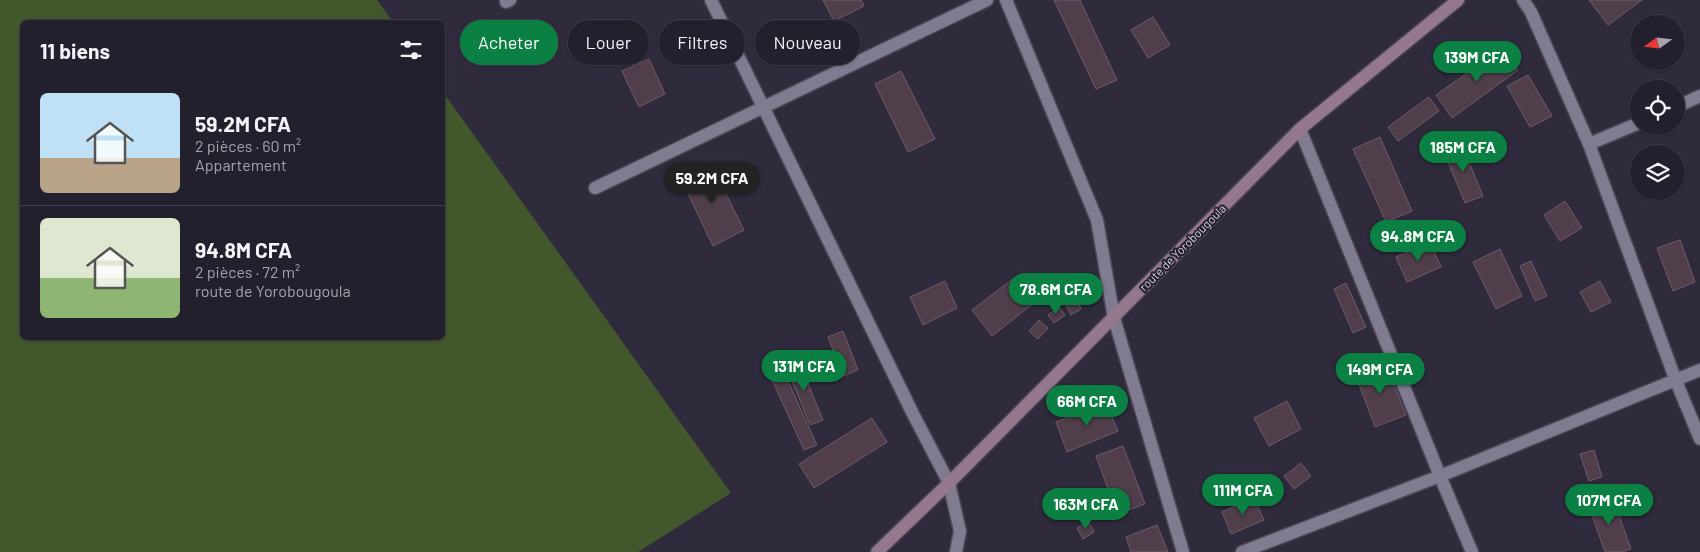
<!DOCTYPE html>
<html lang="fr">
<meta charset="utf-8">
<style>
:root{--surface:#23202e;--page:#2b2836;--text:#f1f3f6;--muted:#a3a3aa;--line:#403e4a;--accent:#0b8043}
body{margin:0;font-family:Barlow,sans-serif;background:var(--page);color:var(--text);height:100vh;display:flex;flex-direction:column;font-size:19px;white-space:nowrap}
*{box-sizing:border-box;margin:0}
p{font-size:16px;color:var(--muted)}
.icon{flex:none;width:28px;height:28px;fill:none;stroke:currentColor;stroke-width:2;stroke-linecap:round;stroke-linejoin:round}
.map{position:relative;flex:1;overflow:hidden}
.panel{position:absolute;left:20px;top:20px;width:425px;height:320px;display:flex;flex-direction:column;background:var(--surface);border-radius:8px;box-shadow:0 1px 4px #0004,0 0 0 1px var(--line)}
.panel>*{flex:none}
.top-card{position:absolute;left:460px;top:20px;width:475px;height:45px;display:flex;gap:10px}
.needle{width:32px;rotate:255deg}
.controls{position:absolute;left:1630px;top:15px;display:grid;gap:10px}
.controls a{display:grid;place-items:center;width:55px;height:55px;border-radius:50%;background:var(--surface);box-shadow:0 1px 4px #0004,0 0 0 1px var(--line);font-size:25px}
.price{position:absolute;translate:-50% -42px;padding:0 11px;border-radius:18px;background:var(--accent);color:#fff;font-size:16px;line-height:32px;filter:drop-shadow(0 1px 2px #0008)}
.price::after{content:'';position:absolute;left:50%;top:30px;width:15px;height:11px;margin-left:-8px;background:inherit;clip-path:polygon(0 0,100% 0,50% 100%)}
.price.on{background:#222;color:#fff}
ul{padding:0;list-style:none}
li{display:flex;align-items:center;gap:15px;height:125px;padding:0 20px}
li+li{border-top:1px solid var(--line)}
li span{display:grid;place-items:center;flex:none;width:140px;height:100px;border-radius:8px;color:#555}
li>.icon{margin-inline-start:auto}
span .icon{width:60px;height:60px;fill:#fffc;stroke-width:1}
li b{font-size:21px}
h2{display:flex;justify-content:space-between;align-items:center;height:60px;padding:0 20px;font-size:21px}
.pill{padding:0 18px;border-radius:22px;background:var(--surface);box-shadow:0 1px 4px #0004,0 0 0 1px var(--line);font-size:18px;line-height:45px}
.pill.on{background:var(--accent);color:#fff}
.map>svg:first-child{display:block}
.green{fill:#43572d}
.building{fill:#503e4b;stroke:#6e5b68}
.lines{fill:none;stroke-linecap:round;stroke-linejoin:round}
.street-casing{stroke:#4c4857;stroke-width:15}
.secondary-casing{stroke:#4c4857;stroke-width:15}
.street{stroke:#807b90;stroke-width:12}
.secondary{stroke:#95778e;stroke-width:12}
.labels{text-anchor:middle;stroke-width:4;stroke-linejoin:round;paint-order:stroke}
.street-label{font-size:12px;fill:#d4d1dd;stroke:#252132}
</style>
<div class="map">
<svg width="1700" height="552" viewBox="0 0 1700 552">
<rect width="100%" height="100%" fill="#2f2b3d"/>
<!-- green -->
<path class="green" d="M0 0H377L393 22H22V338H442L443 92 731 493 638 552H0Z"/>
<!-- building -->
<g class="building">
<path d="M823 0H861L864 6 834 21Z"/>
<path d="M1054 0H1080L1117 80 1096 89Z"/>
<path d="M1589 0H1642L1608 25Z"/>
<path d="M1153 17 1170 45 1148 58 1131 30Z"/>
<path d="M1502 48 1518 70 1452 118 1436 95Z"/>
<path d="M649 59 665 94 639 107 622 71Z"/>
<path d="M901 71 935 139 908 152 875 84Z"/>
<path d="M1528 75 1552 116 1530 127 1507 86Z"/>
<path d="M1429 97 1439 111 1398 141 1388 127Z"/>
<path d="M1380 137 1412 211 1386 222 1353 149Z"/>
<path d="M1461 143 1483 196 1465 203 1443 150Z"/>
<path d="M710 162 744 230 713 246 680 177Z"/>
<path d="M1565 201 1582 228 1560 241 1544 215Z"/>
<path d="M1680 240 1695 282 1673 291 1657 248Z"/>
<path d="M1430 242 1441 267 1407 282 1396 257Z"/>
<path d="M1500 249 1522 296 1496 309 1473 262Z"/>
<path d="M1531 261 1547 296 1535 301 1520 266Z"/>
<path d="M1014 278 1034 303 992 336 972 310Z"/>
<path d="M945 281 957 308 923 325 910 297Z"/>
<path d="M1600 281 1611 302 1591 312 1580 292Z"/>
<path d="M1346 283 1366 327 1353 333 1334 289Z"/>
<path d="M1076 298 1081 309 1071 315 1065 303Z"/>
<path d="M1059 307 1065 315 1054 323 1048 315Z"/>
<path d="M1039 320 1048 328 1038 339 1029 331Z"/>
<path d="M843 331 858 370 843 376 828 337Z"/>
<path d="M798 359 823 420 810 425 785 364Z"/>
<path d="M1385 362 1406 415 1375 427 1355 374Z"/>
<path d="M782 368 817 445 804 450 769 373Z"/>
<path d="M1287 401 1301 429 1269 446 1254 418Z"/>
<path d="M1106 402 1118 431 1067 452 1056 422Z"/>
<path d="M872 418 887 442 814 488 799 464Z"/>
<path d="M1123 446 1145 504 1117 514 1096 456Z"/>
<path d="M1594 450 1602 477 1589 481 1580 454Z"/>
<path d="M1301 463 1311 476 1294 489 1284 476Z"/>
<path d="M1612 496 1631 549 1621 552H1605L1588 504Z"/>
<path d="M1254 498 1264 520 1231 534 1222 512Z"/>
<path d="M1088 521 1094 532 1083 539 1077 528Z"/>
<path d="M1157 525 1168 552H1131L1126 537Z"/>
</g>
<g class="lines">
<!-- street casing -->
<g class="street-casing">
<g id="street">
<path d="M711 0 913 414 949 483 960 531 956 552"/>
<path d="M1006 0 1097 220 1114 318 1183 552"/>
<path d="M1523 0 1531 12 1589 144 1676 381 1700 439"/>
<path d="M506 2 510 0"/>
<path d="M1676 107 1700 96"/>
<path d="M1300 129 1440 476 1472 552"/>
<path d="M1589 144 1639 123"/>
<path d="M595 188 987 0"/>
<path d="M1242 552 1440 476 1700 370"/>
</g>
</g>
<!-- secondary casing -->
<g class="secondary-casing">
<path id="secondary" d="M877 552 949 483 1300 129 1458 0"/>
</g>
<!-- street -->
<use href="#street" class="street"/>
<!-- secondary -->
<use href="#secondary" class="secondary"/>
</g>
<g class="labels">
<!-- street labels -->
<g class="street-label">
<text transform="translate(1183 248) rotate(-45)" y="4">route de Yorobougoula</text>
</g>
</g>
</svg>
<div class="controls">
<a><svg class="needle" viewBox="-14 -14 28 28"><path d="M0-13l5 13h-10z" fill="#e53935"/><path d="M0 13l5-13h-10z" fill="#a3a3aa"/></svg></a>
<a><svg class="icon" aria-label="locate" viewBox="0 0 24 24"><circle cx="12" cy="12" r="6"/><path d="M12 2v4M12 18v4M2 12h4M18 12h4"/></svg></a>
<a><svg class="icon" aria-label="layers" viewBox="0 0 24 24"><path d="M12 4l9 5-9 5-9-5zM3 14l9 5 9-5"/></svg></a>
</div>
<b class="price" style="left:1477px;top:83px">139M CFA</b>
<b class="price" style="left:1463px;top:173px">185M CFA</b>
<b class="price on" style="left:712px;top:204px">59.2M CFA</b>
<b class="price" style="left:1418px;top:262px">94.8M CFA</b>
<b class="price" style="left:1056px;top:315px">78.6M CFA</b>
<b class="price" style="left:804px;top:392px">131M CFA</b>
<b class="price" style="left:1380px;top:395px">149M CFA</b>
<b class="price" style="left:1087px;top:427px">66M CFA</b>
<b class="price" style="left:1243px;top:516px">111M CFA</b>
<b class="price" style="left:1609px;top:526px">107M CFA</b>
<b class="price" style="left:1086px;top:530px">163M CFA</b>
<div class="top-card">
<a class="pill on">Acheter</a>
<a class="pill">Louer</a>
<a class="pill">Filtres</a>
<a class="pill">Nouveau</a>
</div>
<section class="panel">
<h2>11 biens<svg class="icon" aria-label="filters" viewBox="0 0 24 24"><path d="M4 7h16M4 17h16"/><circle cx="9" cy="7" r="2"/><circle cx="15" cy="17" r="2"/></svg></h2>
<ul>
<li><span style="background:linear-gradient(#bfe0f5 65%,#b9a48a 0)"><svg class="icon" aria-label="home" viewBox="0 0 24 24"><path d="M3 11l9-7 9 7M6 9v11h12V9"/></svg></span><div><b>59.2M CFA</b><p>2 pièces · 60 m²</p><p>Appartement</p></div></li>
<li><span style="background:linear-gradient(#dfe7d0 60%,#8fb573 0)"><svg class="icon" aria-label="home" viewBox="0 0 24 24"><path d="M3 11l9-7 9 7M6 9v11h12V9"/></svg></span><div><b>94.8M CFA</b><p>2 pièces · 72 m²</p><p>route de Yorobougoula</p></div></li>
</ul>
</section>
</div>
